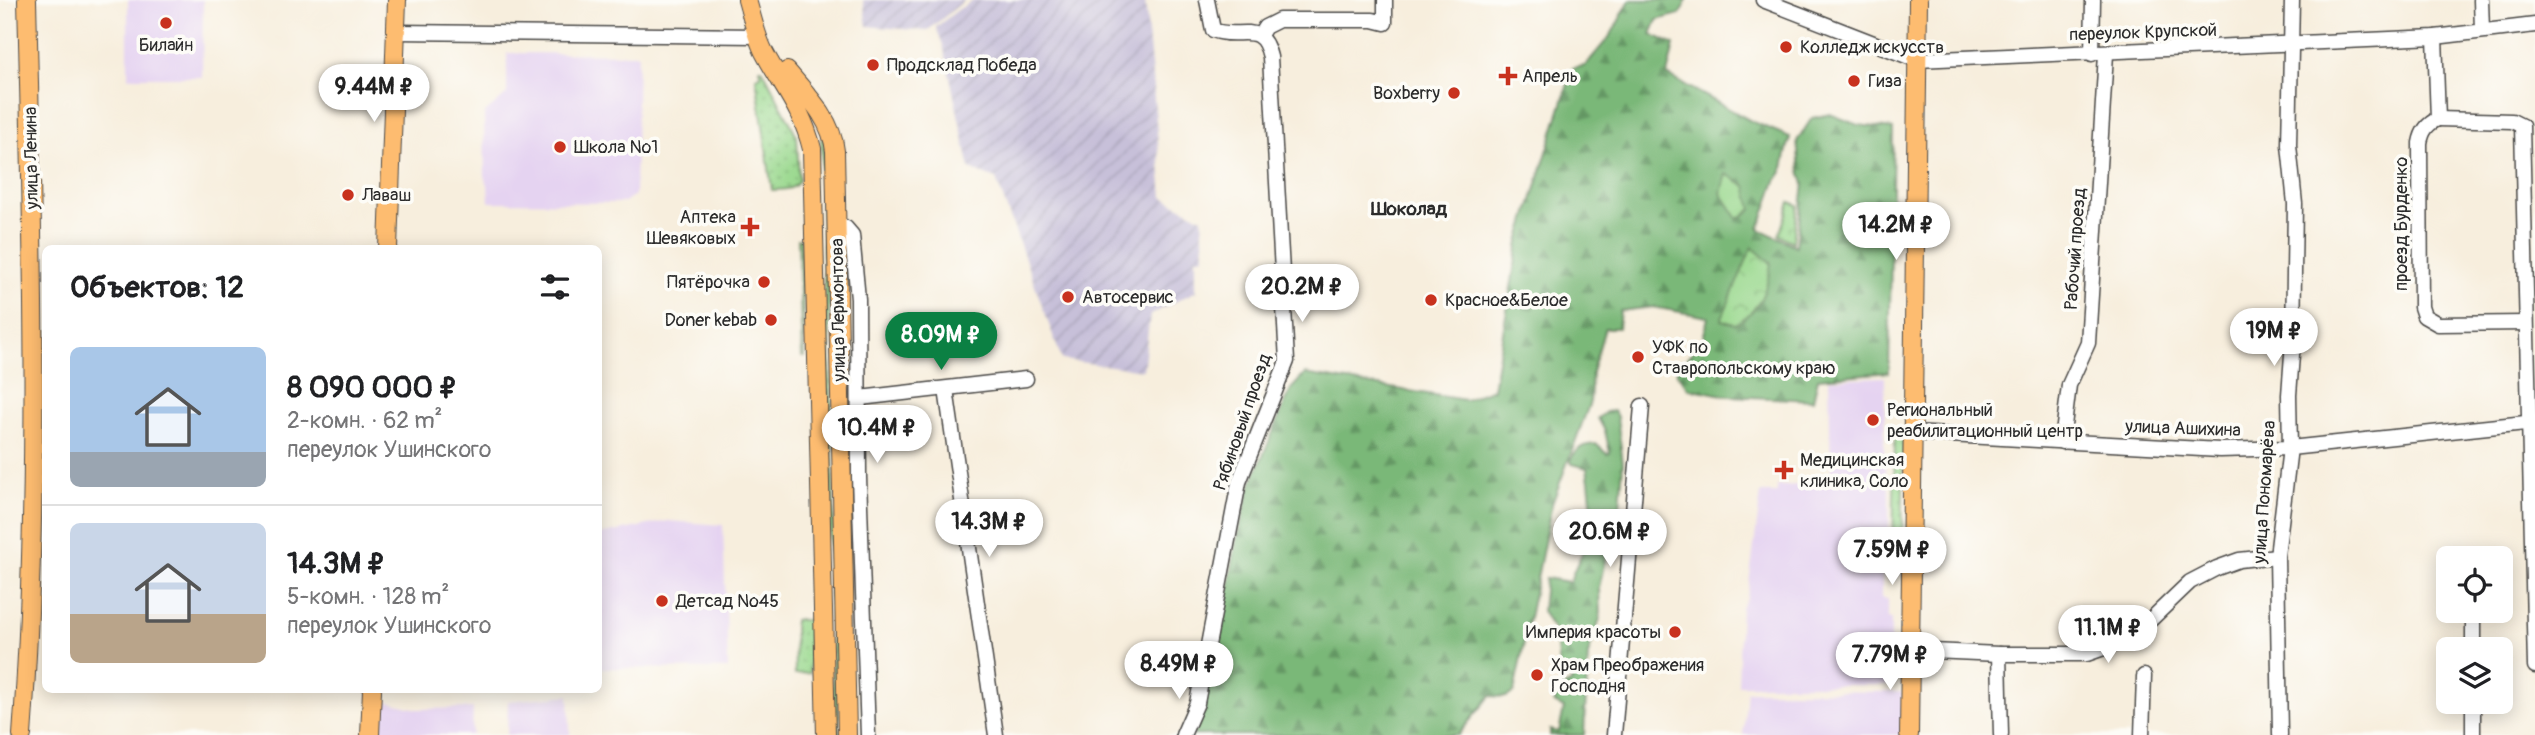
<!DOCTYPE html>
<html lang="ru">
<meta charset="utf-8">
<style>
:root{--surface:#fff;--page:#f6f6f6;--text:#202124;--muted:#757577;--line:#e0e0e0;--accent:#0b8043}
body{margin:0;font-family:Pangolin,sans-serif;background:var(--page);color:var(--text);height:100vh;display:flex;flex-direction:column;font-size:26px;white-space:nowrap}
*{box-sizing:border-box;margin:0}
p{font-size:23px;color:var(--muted)}
.icon{flex:none;width:38px;height:38px;fill:none;stroke:currentColor;stroke-width:2;stroke-linecap:round;stroke-linejoin:round}
.map{position:relative;flex:1;overflow:hidden}
.details{position:absolute;left:42px;top:245px;width:560px;height:448px;display:flex;flex-direction:column;background:var(--surface);border-radius:10px;box-shadow:0 4px 18px #0003}
.details>*{flex:none}
.controls{position:absolute;left:2436px;top:546px;display:grid;gap:14px}
.controls a{display:grid;place-items:center;width:77px;height:77px;border-radius:10px;background:var(--surface);box-shadow:0 4px 18px #0003;font-size:35px}
.price{position:absolute;translate:-50% -60px;padding:0 16px;border-radius:24px;background:#fff;color:#222;font-size:23px;line-height:46px;filter:drop-shadow(0 2px 4px #0008)}
.price::after{content:'';position:absolute;left:50%;top:42px;width:21px;height:16px;margin-left:-10px;background:inherit;clip-path:polygon(0 0,100% 0,50% 100%)}
.price.selected{background:var(--accent);color:#fff}
ul{padding:0;list-style:none}
li{display:flex;align-items:center;gap:21px;height:175px;padding:0 28px}
li+li{border-top:2px solid var(--line)}
li span{display:grid;place-items:center;flex:none;width:196px;height:140px;border-radius:10px;color:#555}
li>.icon{margin-inline-start:auto}
span .icon{width:84px;height:84px;fill:#fffc;stroke-width:1}
li b{font-size:30px}
h2{display:flex;justify-content:space-between;align-items:center;height:84px;padding:0 28px;font-size:30px}
.map>svg:first-child{display:block}
.built{fill:#e5d3f1}
.industrial{fill:url(#industrial-furrows)}
.grass{fill:url(#grass-dots);stroke:#62825c;stroke-width:2}
.forest{fill:url(#forest-firs);stroke:#527252;stroke-width:2}
.park{fill:url(#park-crowns);stroke:#62825c;stroke-width:2}
.pitch{fill:#99d88d;stroke:#62825c;stroke-width:2}
.lines{fill:none;stroke-linecap:round;stroke-linejoin:round}
.minor-casing{stroke:#4a4846;stroke-width:17}
.major-casing{stroke:#4a4846;stroke-width:20}
.minor{stroke:#fff;stroke-width:14}
.major{stroke:#fdbc70;stroke-width:18}
.poi-dot{fill:#c8321e;stroke:#fdfcf7;stroke-width:2.5}
.labels{text-anchor:middle;stroke-width:7;stroke-linejoin:round;paint-order:stroke}
.street-label{font-size:18px;fill:#2b2b2b;stroke:#fdfcf7}
.poi-label{font-size:18px;fill:#2b2b2b;stroke:#fdfcf7;text-anchor:start}
.neighbourhood-label{font-size:19px;font-weight:bold;fill:#2b2b2b;stroke:#fdfcf7}
</style>
<div class="map">
<svg width="2535" height="735" viewBox="0 0 2535 735">
<defs>
<pattern id="industrial-furrows" width="10" height="10" patternUnits="userSpaceOnUse" patternTransform="scale(1.75)"><rect width="10" height="10" fill="#c7c0d9"/><path d="M-1 1l2-2M0 10L10 0M9 11l2-2" fill="none" stroke="#aba5ba"/></pattern>
<pattern id="grass-dots" width="8" height="8" patternUnits="userSpaceOnUse" patternTransform="scale(1.75)"><rect width="8" height="8" fill="#99d88d"/><path d="M2 2h.1M6 6h.1" fill="none" stroke="#84ba7a" stroke-width="1.8" stroke-linecap="round"/></pattern>
<pattern id="forest-firs" width="22" height="20" patternUnits="userSpaceOnUse" patternTransform="scale(1.75)"><rect width="22" height="20" fill="#7ab878"/><path d="M5 1l3.5 6h-7zM16 11l3.5 6h-7z" fill="#649663"/></pattern>
<pattern id="park-crowns" width="20" height="18" patternUnits="userSpaceOnUse" patternTransform="scale(1.75)"><rect width="20" height="18" fill="#99d88d"/><path d="M2 6a3 3 0 1 1 6 0M12 15a3 3 0 1 1 6 0" fill="none" stroke="#84ba7a"/></pattern>
</defs>
<rect width="100%" height="100%" fill="#fdfcf7"/>
<filter id="ink" filterUnits="userSpaceOnUse"><feTurbulence type="fractalNoise" baseFrequency=".0143" numOctaves="2"/><feDisplacementMap in="SourceGraphic" scale="14" xChannelSelector="R" yChannelSelector="G"/><feConvolveMatrix kernelMatrix="1 2 1 2 8 2 1 2 1" color-interpolation-filters="sRGB"/></filter>
<filter id="wash" filterUnits="userSpaceOnUse"><feTurbulence type="fractalNoise" baseFrequency=".00686" numOctaves="4" result="noise"/><feDisplacementMap in="SourceGraphic" scale="28" xChannelSelector="R" yChannelSelector="G"/><feGaussianBlur stdDeviation="1.57" result="paint"/><feColorMatrix in="noise" values="0 0 0 0 0 0 0 0 0 0 0 0 0 0 0 0 0 1.4 0 .05"/><feComposite in="paint" operator="in"/></filter>
<g filter="url(#wash)">
<rect width="100%" height="100%" fill="#f7eedd"/>
<!-- built -->
<g class="built">
<path d="M128 0H203L202 77H128Z"/>
<path d="M507 53 638 54 635 195 622 203 489 202 488 184 485 179 484 114 507 94Z"/>
<path d="M1885 377 1884 463 1889 488V553L1888 569 1882 573V598L1888 599V619L1891 620V685H1738L1741 608 1747 598 1761 493H1777V486L1827 484 1831 480 1829 379Z"/>
<path d="M668 521 723 525 728 669 599 668V535Z"/>
<path d="M1747 691 1902 692 1901 735H1743Z"/>
<path d="M569 695 570 735H507L508 701Z"/>
<path d="M382 700 417 709 473 708 472 735H381Z"/>
</g>
<!-- industrial -->
<g class="industrial">
<path d="M863 0H965L927 31 867 26Z"/>
<path d="M975 0H1145L1163 197 1202 218 1204 256 1196 258V291L1150 315 1143 370 1062 360 996 179 970 169 943 45 936 27 959 9Z"/>
</g>
<!-- grass -->
<g class="grass">
<path d="M760 68H762L797 136 799 181C793 191 782 189 772 190L756 77 761 75Z"/>
<path d="M821 139H825L839 735H834Z"/>
<path d="M798 239H801L804 357H802Z"/>
<path d="M1895 436H1904L1902 552 1898 556H1893Z"/>
<path d="M794 620H809L810 673 795 674Z"/>
</g>
<!-- forest -->
<g class="forest">
<path d="M1630 0H1687L1680 14 1657 20 1651 34 1674 45 1667 75 1751 121 1790 137 1782 172 1776 181 1759 229 1796 246 1804 184 1800 171 1797 141 1812 118 1830 114 1858 125 1893 129 1889 372 1818 378 1813 400 1728 396 1688 388 1676 371 1703 339 1708 317 1653 307 1620 311 1618 328H1605L1592 372 1590 402 1552 504 1514 692 1507 697 1490 696 1458 735H1193L1222 629 1236 543 1251 484 1291 389 1305 374 1465 400 1493 389 1519 242 1573 68 1585 66 1611 35Z"/>
<path d="M1614 411 1617 417 1623 463 1620 507 1608 546 1599 588 1600 619 1588 655 1584 735H1550V730L1559 732 1564 708 1554 703 1560 688 1572 682 1570 675 1559 668 1556 635 1542 611 1545 578 1570 582C1574 568 1580 559 1585 546 1595 521 1591 494 1587 468L1572 464 1570 460C1577 448 1582 445 1596 444L1607 454 1610 453 1605 431 1598 418 1606 412Z"/>
</g>
<!-- park -->
<g class="park">
<path d="M1790 202 1798 205 1793 242 1779 235Z"/>
<path d="M1752 247 1771 263C1767 291 1760 310 1735 324L1721 320Z"/>
</g>
<!-- pitch -->
<path class="pitch" d="M1726 174 1746 186 1752 209 1738 219 1721 193Z"/>
</g>
<g filter="url(#ink)">
<g class="lines">
<!-- minor casing -->
<g class="minor-casing">
<g id="minor">
<path d="M1763 0 1917 60 2435 37 2535 25"/>
<path d="M2481 0 2482 30"/>
<path d="M396 32 758 36"/>
<path d="M1260 35 1265 27 1279 20H1373L1385 23V0"/>
<path d="M2435 37 2438 119C2427 124 2422 131 2420 143L2421 307 2424 316 2438 324 2526 323"/>
<path d="M2092 54 2093 0"/>
<path d="M2438 119 2512 121 2522 126 2535 666"/>
<path d="M837 224 846 228 852 235 858 299 859 477 868 735"/>
<path d="M946 389 996 735"/>
<path d="M860 398 1026 379"/>
<path d="M1913 433 2220 450 2290 448 2535 422"/>
<path d="M2062 442 2069 385 2088 343 2106 54"/>
<path d="M2473 649V611"/>
<path d="M1910 650 1999 654H2087L2121 642 2142 628 2190 582 2217 568 2239 560 2277 556"/>
<path d="M1999 654 2001 735"/>
<path d="M1183 735 1197 703 1239 482 1287 361 1270 57C1261 18 1239 41 1213 30L1207 0"/>
<path d="M1614 735 1642 406"/>
<path d="M2142 735 2144 676"/>
<path d="M2280 735 2277 556 2290 448 2289 395 2293 341 2295 204 2289 145 2292 0"/>
<path d="M2473 735V702"/>
</g>
</g>
<!-- major casing -->
<g class="major-casing">
<g id="major">
<path d="M747 0C752 17 756 36 764 52 783 88 802 108 812 149L826 735"/>
<path d="M787 71C807 95 832 119 835 151L847 735"/>
<path d="M388 248 397 0"/>
<path d="M22 735C40 491 33 245 27 0"/>
<path d="M370 735 372 690"/>
<path d="M1909 735 1918 0"/>
</g>
</g>
<!-- minor -->
<use href="#minor" class="minor"/>
<!-- major -->
<use href="#major" class="major"/>
</g>
</g>
<!-- markers -->
<g class="poi-dot">
<circle cx="166" cy="23" r="7"/>
<circle cx="1786" cy="47" r="7"/>
<circle cx="873" cy="65" r="7"/>
<path d="M1504.5 65.5h7v7h7v7h-7v7h-7v-7h-7v-7h7z"/>
<circle cx="1854" cy="81" r="7"/>
<circle cx="1454" cy="93" r="7"/>
<circle cx="560" cy="147" r="7"/>
<circle cx="348" cy="195" r="7"/>
<path d="M746.5 216.5h7v7h7v7h-7v7h-7v-7h-7v-7h7z"/>
<circle cx="764" cy="282" r="7"/>
<circle cx="1068" cy="297" r="7"/>
<circle cx="1431" cy="300" r="7"/>
<circle cx="771" cy="320" r="7"/>
<circle cx="1638" cy="357" r="7"/>
<circle cx="1873" cy="420" r="7"/>
<path d="M1780.5 459.5h7v7h7v7h-7v7h-7v-7h-7v-7h7z"/>
<circle cx="662" cy="601" r="7"/>
<circle cx="1675" cy="632" r="7"/>
<circle cx="1537" cy="675" r="7"/>
</g>
<g class="labels">
<!-- street labels -->
<g class="street-label">
<text transform="translate(2143 32) rotate(-2)" y="6">переулок Крупской</text>
<text transform="translate(31 158) rotate(-91)" y="6">улица Ленина</text>
<text transform="translate(2401 224) rotate(-90)" y="6">проезд Бурденко</text>
<text transform="translate(2075 249) rotate(-86)" y="6">Рабочий проезд</text>
<text transform="translate(838 310) rotate(-91)" y="6">улица Лермонтова</text>
<text transform="translate(1242 422) rotate(-71)" y="6">Рябиновый проезд</text>
<text transform="translate(2183 428) rotate(2)" y="6">улица Ашихина</text>
<text transform="translate(2264 492) rotate(-86)" y="6">улица Пономарёва</text>
</g>
<!-- poi labels -->
<g class="poi-label">
<text x="166" y="51" text-anchor="middle">Билайн</text>
<text x="1800" y="53">Колледж искусств</text>
<text x="887" y="71">Продсклад Победа</text>
<text x="1522" y="82">Апрель</text>
<text x="1868" y="87">Гиза</text>
<text x="1440" y="99" text-anchor="end">Boxberry</text>
<text x="574" y="153">Школа №1</text>
<text x="362" y="201">Лаваш</text>
<text x="736" y="223" text-anchor="end">Аптека<tspan x="736" dy="21">Шевяковых</tspan></text>
<text x="750" y="288" text-anchor="end">Пятёрочка</text>
<text x="1082" y="303">Автосервис</text>
<text x="1445" y="306">Красное&amp;Белое</text>
<text x="757" y="326" text-anchor="end">Doner kebab</text>
<text x="1652" y="353">УФК по<tspan x="1652" dy="21">Ставропольскому краю</tspan></text>
<text x="1887" y="416">Региональный<tspan x="1887" dy="21">реабилитационный центр</tspan></text>
<text x="1800" y="466">Медицинская<tspan x="1800" dy="21">клиника, Соло</tspan></text>
<text x="676" y="607">Детсад №45</text>
<text x="1661" y="638" text-anchor="end">Империя красоты</text>
<text x="1551" y="671">Храм Преображения<tspan x="1551" dy="21">Господня</tspan></text>
</g>
<!-- neighbourhood labels -->
<g class="neighbourhood-label">
<text x="1409" y="215">Шоколад</text>
</g>
</g>
</svg>
<div class="controls">
<a><svg class="icon" aria-label="locate" viewBox="0 0 24 24"><circle cx="12" cy="12" r="6"/><path d="M12 2v4M12 18v4M2 12h4M18 12h4"/></svg></a>
<a><svg class="icon" aria-label="layers" viewBox="0 0 24 24"><path d="M12 4l9 5-9 5-9-5zM3 14l9 5 9-5"/></svg></a>
</div>
<b class="price" style="left:374px;top:124px">9.44M ₽</b>
<b class="price" style="left:1896px;top:262px">14.2M ₽</b>
<b class="price" style="left:1302px;top:324px">20.2M ₽</b>
<b class="price" style="left:2274px;top:368px">19M ₽</b>
<b class="price selected" style="left:941px;top:372px">8.09M ₽</b>
<b class="price" style="left:877px;top:465px">10.4M ₽</b>
<b class="price" style="left:989px;top:559px">14.3M ₽</b>
<b class="price" style="left:1610px;top:569px">20.6M ₽</b>
<b class="price" style="left:1892px;top:587px">7.59M ₽</b>
<b class="price" style="left:2108px;top:665px">11.1M ₽</b>
<b class="price" style="left:1890px;top:692px">7.79M ₽</b>
<b class="price" style="left:1179px;top:701px">8.49M ₽</b>
<section class="details">
<h2>Объектов: 12<svg class="icon" aria-label="filters" viewBox="0 0 24 24"><path d="M4 7h16M4 17h16"/><circle cx="9" cy="7" r="2"/><circle cx="15" cy="17" r="2"/></svg></h2>
<ul>
<li><span style="background:linear-gradient(#a9c7e8 75%,#9aa5b1 0)"><svg class="icon" aria-label="home" viewBox="0 0 24 24"><path d="M3 11l9-7 9 7M6 9v11h12V9"/></svg></span><div><b>8 090 000 ₽</b><p>2-комн. · 62 m²</p><p>переулок Ушинского</p></div></li>
<li><span style="background:linear-gradient(#c9d6e8 65%,#b9a48a 0)"><svg class="icon" aria-label="home" viewBox="0 0 24 24"><path d="M3 11l9-7 9 7M6 9v11h12V9"/></svg></span><div><b>14.3M ₽</b><p>5-комн. · 128 m²</p><p>переулок Ушинского</p></div></li>
</ul>
</section>
</div>
